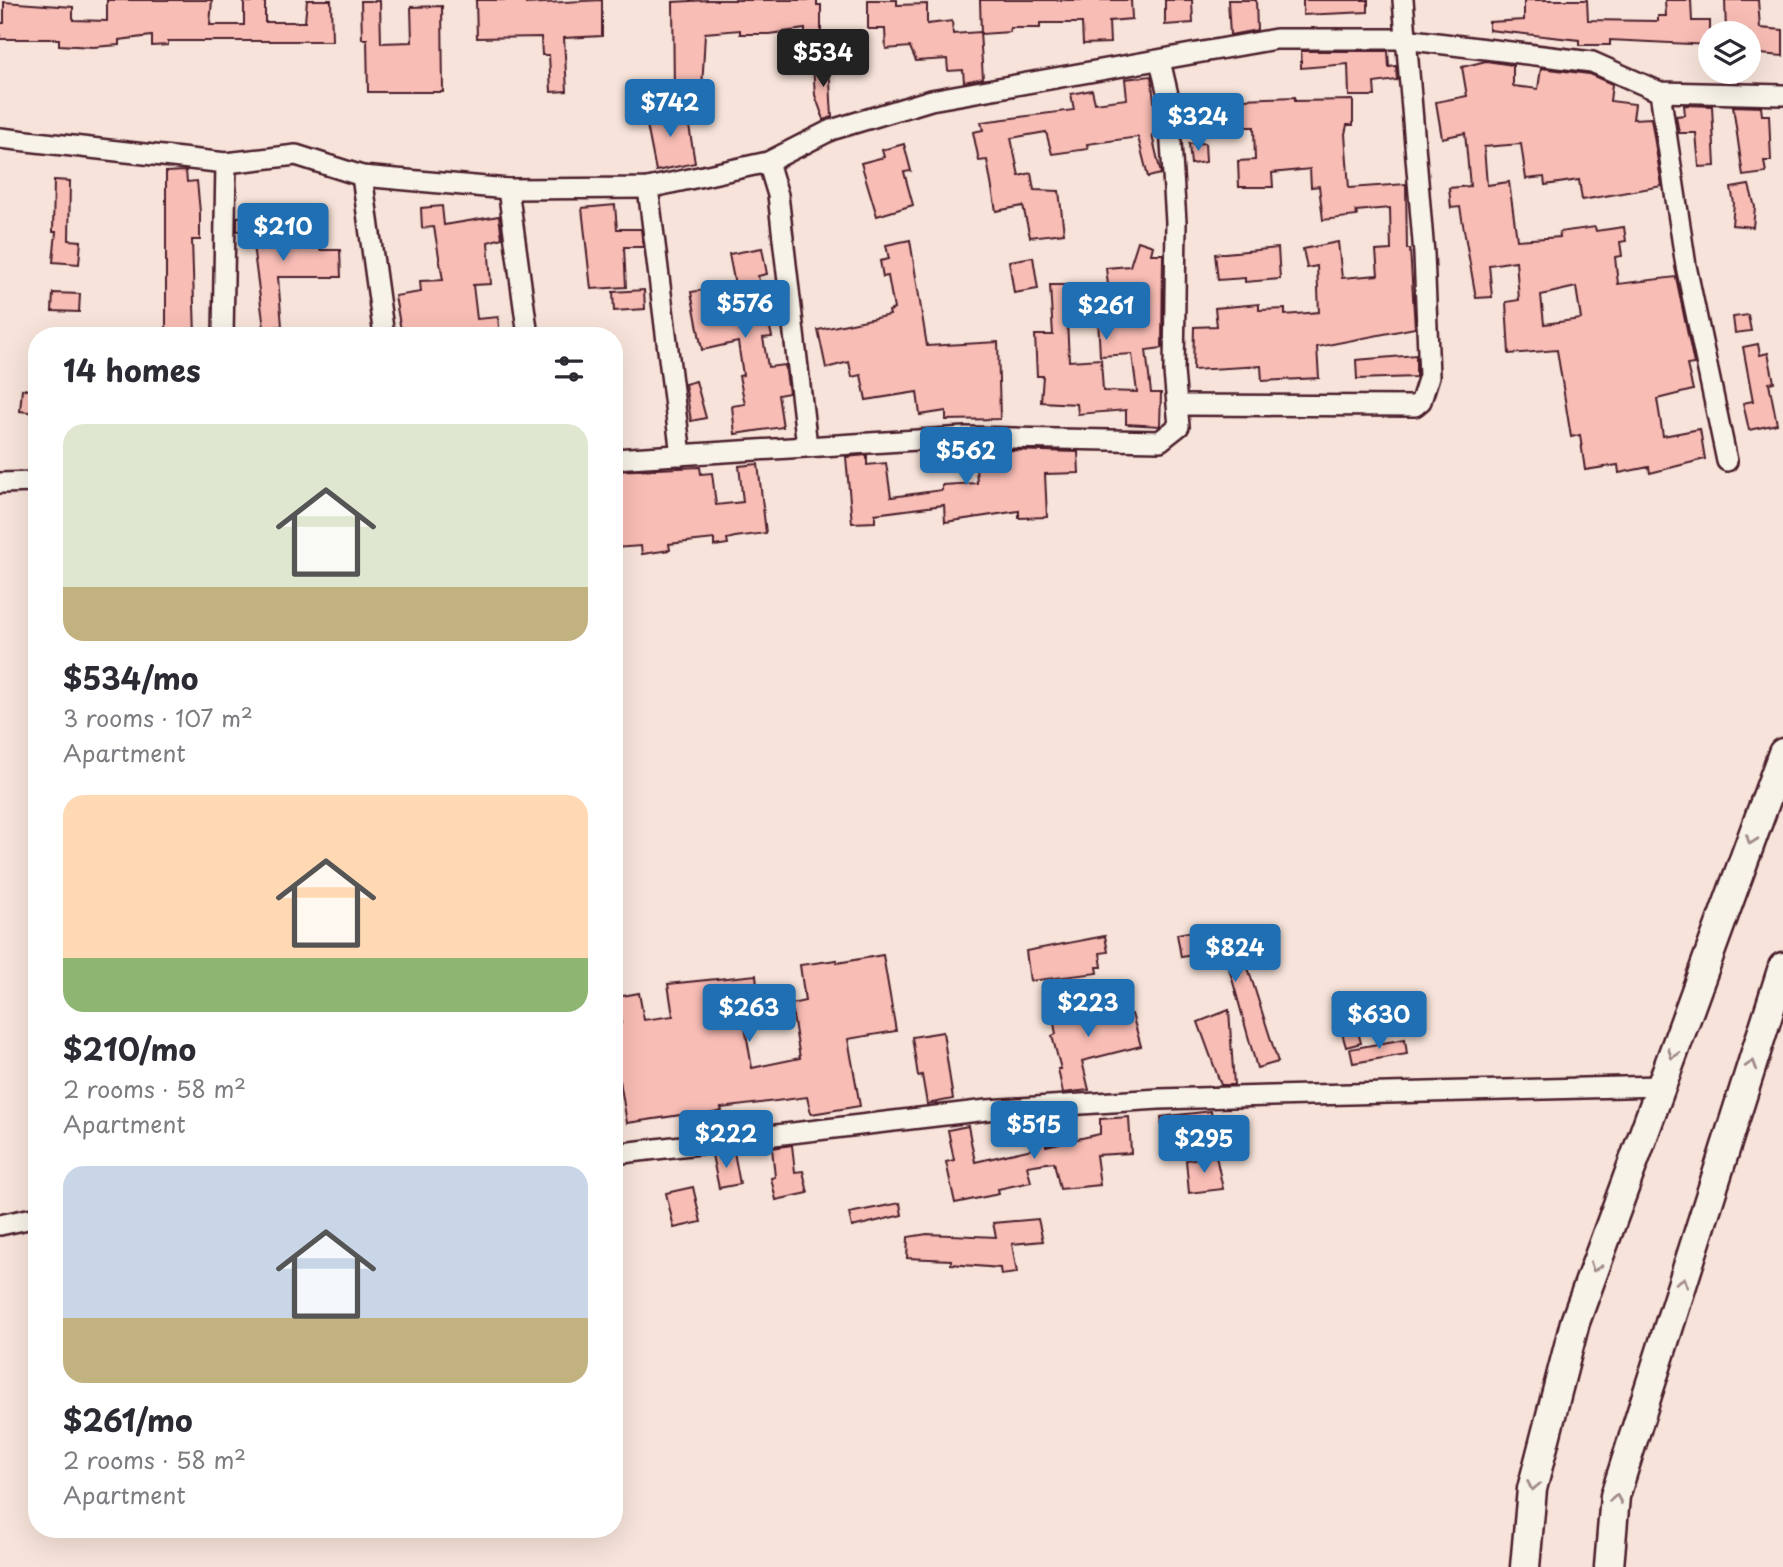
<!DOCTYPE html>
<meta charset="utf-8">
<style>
:root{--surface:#fff;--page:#f7f7f7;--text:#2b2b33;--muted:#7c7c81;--accent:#1f6fb2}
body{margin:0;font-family:"Playpen Sans",sans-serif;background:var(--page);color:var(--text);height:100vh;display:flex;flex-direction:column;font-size:26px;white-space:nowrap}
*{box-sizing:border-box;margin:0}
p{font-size:23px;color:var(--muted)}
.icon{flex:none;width:38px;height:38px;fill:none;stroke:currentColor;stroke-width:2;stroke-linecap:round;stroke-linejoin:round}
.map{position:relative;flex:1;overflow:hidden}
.panel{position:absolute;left:28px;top:327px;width:595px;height:1211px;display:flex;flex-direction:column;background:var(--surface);border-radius:28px;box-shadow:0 7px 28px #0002}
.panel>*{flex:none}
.tools{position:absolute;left:1698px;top:21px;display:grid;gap:14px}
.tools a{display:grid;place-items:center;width:63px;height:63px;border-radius:50%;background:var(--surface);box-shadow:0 7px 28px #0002;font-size:35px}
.price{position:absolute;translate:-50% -60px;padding:0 16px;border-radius:7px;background:var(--accent);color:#fff;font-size:23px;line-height:46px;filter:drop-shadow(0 2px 4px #0008)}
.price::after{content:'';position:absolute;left:50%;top:42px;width:21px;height:16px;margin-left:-10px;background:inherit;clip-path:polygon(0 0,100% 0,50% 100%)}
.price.selected{background:#222;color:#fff}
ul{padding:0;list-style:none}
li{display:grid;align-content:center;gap:14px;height:371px;padding:0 35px}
li span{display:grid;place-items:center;height:217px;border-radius:21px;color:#555}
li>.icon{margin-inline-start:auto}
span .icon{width:126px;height:126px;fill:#fffc;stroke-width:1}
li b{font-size:30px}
h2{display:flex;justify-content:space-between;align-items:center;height:84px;padding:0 35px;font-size:30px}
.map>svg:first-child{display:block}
.building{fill:#f8bdb5;stroke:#4a1f2b;stroke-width:2;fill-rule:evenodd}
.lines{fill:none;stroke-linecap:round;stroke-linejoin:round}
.minor-casing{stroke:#4a1f2b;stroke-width:24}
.secondary-casing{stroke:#4a1f2b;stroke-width:33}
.minor{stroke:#f7f3e8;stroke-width:19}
.secondary{stroke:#f7f3e8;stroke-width:28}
.oneway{stroke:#a0898a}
</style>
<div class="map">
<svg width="1783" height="1567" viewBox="0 0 1783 1567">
<rect width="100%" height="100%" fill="#f7e3d9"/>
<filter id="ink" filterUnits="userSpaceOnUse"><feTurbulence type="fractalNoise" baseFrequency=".0143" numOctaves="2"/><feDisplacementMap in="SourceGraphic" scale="14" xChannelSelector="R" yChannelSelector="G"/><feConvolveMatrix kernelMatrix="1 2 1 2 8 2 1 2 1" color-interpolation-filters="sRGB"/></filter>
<g filter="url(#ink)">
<!-- building -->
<g class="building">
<path d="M107 0H212L210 25H244V2H265V22H305L307 0H331L332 41H168V45L152 46V36L119 40V45L93 47 59 45V39H0V23H4V2L73 7V20L107 21Z"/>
<path d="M476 0H526V4L602 0V36L564 38 567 91 551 92 549 55H542L541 37 477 38Z"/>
<path d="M708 0H817V5H821V62H805V29L769 34H740V30L705 33 702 90 674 89 673 2Z"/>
<path d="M868 0H897V5L927 4V24L952 21 953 34 980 32 983 78 964 82 963 70 948 71 947 59 916 61 910 47 886 49 885 29H868Z"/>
<path d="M980 0H1131L1132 19 1109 21 1110 43 1083 44 1082 23H1040V28H1010V32L981 34Z"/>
<path d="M1165 0H1192L1193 23 1165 25Z"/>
<path d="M1228 0H1256L1257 30 1230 35Z"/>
<path d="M1303 0H1368V12L1303 15Z"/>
<path d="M1524 0H1587L1588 20 1658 21V16H1666L1665 0H1691L1692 21H1710V45L1610 40V45H1579V40L1489 30V22L1524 20Z"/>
<path d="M1725 0H1758L1760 28 1783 30V56L1748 53V32H1726Z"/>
<path d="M361 1H380L381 43 412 42 411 7 442 6 443 92H368L367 39H362Z"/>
<path d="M1301 51H1388L1389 67 1396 66 1397 80 1374 83 1375 96H1349L1348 64 1301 68Z"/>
<path d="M1486 61 1513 65V86L1538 89 1541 68 1589 74 1612 84 1610 101 1635 104 1633 119 1651 118 1662 186 1582 200 1579 180 1545 185 1544 177 1526 179 1521 144 1484 147 1487 185 1509 182 1517 240 1560 237 1559 232 1595 227 1596 231 1624 227 1626 241 1620 242 1622 256 1615 257 1618 284 1676 277 1694 364 1687 365 1693 390 1657 399 1663 436 1700 429 1705 459 1650 473 1649 467 1619 473 1618 465 1585 470 1580 435 1571 437 1557 350 1509 354 1506 302 1519 300 1516 261 1489 265 1492 297 1476 298 1460 207 1451 208 1449 188 1470 186 1465 133 1442 138 1436 102 1467 96 1462 67ZM1576 287 1581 319 1544 324 1541 295Z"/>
<path d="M829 64 832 117 824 120 815 95 813 65Z"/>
<path d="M1151 76 1158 134 1152 135 1161 174 1148 177 1138 137 1087 144 1088 149 1052 154 1046 132 1011 138 1019 176 1031 173 1034 190 1059 191 1064 233 1030 237 1023 206 996 211 987 160 979 161 973 132 983 130 981 122 1074 110 1071 94 1092 90 1095 103 1127 99 1125 79Z"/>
<path d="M1295 97V101L1353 100V125H1347L1345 134 1349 188 1406 184 1407 249H1410L1415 328 1317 347 1319 378 1262 381 1261 366 1193 370 1194 327 1217 326 1215 308 1259 304V310L1285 309V315L1319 312 1317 266 1307 268 1303 249 1338 242 1342 278 1378 275 1376 251 1391 250 1390 208 1356 211 1357 216 1323 220 1319 186 1311 187 1310 169 1272 173 1273 187H1239L1238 161 1255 160 1254 127H1244L1242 99Z"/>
<path d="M1684 105 1712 106 1715 166 1699 167 1696 133H1679L1676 116 1685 115Z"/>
<path d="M1733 106 1761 107 1762 115H1769L1771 161H1764L1766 173 1743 176Z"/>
<path d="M686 107 695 163 656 171 645 115Z"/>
<path d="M1205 143 1206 162 1191 164 1189 144Z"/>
<path d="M904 144 911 171 904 172 913 205 877 216 861 163 884 157 882 150Z"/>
<path d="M186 171 187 182 197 181 200 212V240H192L195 336H166V172Z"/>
<path d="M54 180 70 181 69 240 81 241 79 264 53 262 56 232H53Z"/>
<path d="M1749 185 1755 207 1753 227 1732 225 1734 203 1731 188Z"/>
<path d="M615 205 617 229H641L643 247H624L626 287 591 289 582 208Z"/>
<path d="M442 206 444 225 499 216 502 238 488 242 491 284 473 285 477 319 498 317 500 336H402L395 296 421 292 420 281 443 280 434 227 422 228 421 208Z"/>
<path d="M278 214 281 244 298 243V248L320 245V250H340L341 277H278L282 326 264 328 251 230 237 231V217Z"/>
<path d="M910 240 927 346 998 342 1000 419 946 420V411L920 415 917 392 866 400 861 375 852 377 849 362 826 368 818 330 890 315 889 311 894 309 888 276 883 277 880 261 889 259 886 245Z"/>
<path d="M1138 241 1153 246 1151 254H1163L1162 348 1146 350 1151 393H1161L1160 426 1126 424V410L1078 414 1077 404 1041 402 1043 376H1037L1035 335H1053L1050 285H1108L1106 268 1130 266ZM1098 318 1100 356 1132 354 1137 392 1103 391 1101 359 1069 361 1067 320Z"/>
<path d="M762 248 767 274 758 276 772 337 763 338 768 367 785 365 789 393 778 395 783 427 735 434 732 406 745 404 739 376 743 375 738 342 702 350 691 292 735 285 729 254Z"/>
<path d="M1278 248 1280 279 1245 282V278L1218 280 1215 254Z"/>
<path d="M1033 257 1038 289 1014 293 1009 261Z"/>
<path d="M644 290 645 309 614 311 613 292Z"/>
<path d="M53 293 80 294 79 312 52 311Z"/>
<path d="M1748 315 1751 331 1735 333 1733 317Z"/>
<path d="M1758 344 1760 355 1768 353 1774 382 1769 383 1777 424 1749 430 1743 403 1753 401 1743 347Z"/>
<path d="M1416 355V377L1357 379 1356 360Z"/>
<path d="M696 381 706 418 691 421 685 384Z"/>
<path d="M22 389 37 391V413L20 411Z"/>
<path d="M975 449 1078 452 1079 473 1045 474 1047 517 1019 518V511L945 522 944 505 875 514V522L852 523 846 457 867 455V465L886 463 891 497 942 490V485L977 483Z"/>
<path d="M758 464 766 533 735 537 727 539 728 544 714 546V539L669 544 670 550 642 554 641 546 614 548V471L700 467 701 474 712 473 716 505 743 502 739 466Z"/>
<path d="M1216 927H1235L1278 1062 1257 1068 1224 950 1181 957 1177 934Z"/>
<path d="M1105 936 1108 952 1100 953 1102 967H1097L1098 973 1030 981 1026 951Z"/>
<path d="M883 955 896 1031 848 1039 860 1106 811 1114 807 1097 721 1108 722 1111 682 1120 681 1115 627 1123 620 1081 614 1082V1067L618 1066 614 1023H621L617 997 639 993 644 1020 673 1016 668 984 756 975 759 1007 742 1009 752 1068 800 1058 791 1004 805 1001 800 965 837 960V963Z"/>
<path d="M1348 994 1361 1043 1346 1047 1332 998Z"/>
<path d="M1101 996 1104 1022 1132 1014 1141 1046 1082 1061 1089 1090 1063 1093 1058 1069H1061L1052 1036 1056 1034 1051 1007Z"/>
<path d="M1229 1010 1234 1085H1221L1198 1022Z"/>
<path d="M943 1032 953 1099 927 1104 922 1075 918 1076 912 1037Z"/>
<path d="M1405 1039 1407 1054 1353 1063 1350 1049Z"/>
<path d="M1211 1111 1213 1126 1162 1129 1161 1117Z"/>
<path d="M1129 1117 1131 1153 1096 1155 1100 1185 1060 1189 1054 1162 1027 1166 1031 1182 998 1189 999 1194 955 1203 946 1162 954 1160 948 1130 968 1126 975 1162 1032 1149 1029 1131 1044 1129 1046 1146 1100 1134V1119Z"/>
<path d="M792 1145 795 1172 803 1171 808 1193 776 1200 771 1178 775 1177 772 1148Z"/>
<path d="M734 1152 740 1184 719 1188 712 1155Z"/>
<path d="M1216 1156 1223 1189 1189 1193 1186 1160Z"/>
<path d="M693 1187 701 1222 674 1228 666 1193Z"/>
<path d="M900 1203 902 1215 852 1227 849 1213Z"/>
<path d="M1038 1219 1043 1241 1012 1244 1017 1273 1001 1275 1000 1268 951 1264V1260L907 1258 908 1237 927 1234 996 1237 993 1223Z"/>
</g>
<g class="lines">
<!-- minor casing -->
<g class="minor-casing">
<g id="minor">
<path d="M1660 92 1686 266 1727 461"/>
<path d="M0 138 226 163 296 155 362 176 508 189 648 188 768 162 831 130 931 100 1276 39H1404L1592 62 1660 92 1783 95"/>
<path d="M768 162 778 195 807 446"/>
<path d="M362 176 384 336"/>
<path d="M648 188 681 455"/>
<path d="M508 189 528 336"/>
<path d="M223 336 226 163"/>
<path d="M1178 405 1415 406 1421 401 1429 376 1424 254 1403 0"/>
<path d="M614 459 965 437 1160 441 1179 426 1174 372 1176 222 1168 95 1160 61"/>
<path d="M0 483 37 482"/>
<path d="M614 1154 987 1110 1159 1099 1661 1086"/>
<path d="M0 1225 37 1217"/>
</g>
</g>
<!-- secondary casing -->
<g class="secondary-casing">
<g id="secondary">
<path d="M1525 1567 1532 1489 1575 1322 1783 753"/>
<path d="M1609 1567 1615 1496 1783 967"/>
</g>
</g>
<!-- minor -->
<use href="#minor" class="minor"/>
<!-- secondary -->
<use href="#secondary" class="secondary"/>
</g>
<!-- one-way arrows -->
<defs><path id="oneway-chevron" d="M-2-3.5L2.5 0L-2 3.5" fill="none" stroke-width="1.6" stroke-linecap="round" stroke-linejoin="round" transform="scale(1.75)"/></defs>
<g class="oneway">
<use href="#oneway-chevron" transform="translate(1751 840) rotate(110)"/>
<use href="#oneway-chevron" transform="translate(1673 1054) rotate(110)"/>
<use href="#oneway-chevron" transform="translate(1752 1065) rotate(-72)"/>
<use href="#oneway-chevron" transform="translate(1595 1267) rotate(110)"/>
<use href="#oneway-chevron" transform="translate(1683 1282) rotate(-72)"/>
<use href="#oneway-chevron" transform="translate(1533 1486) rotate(101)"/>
<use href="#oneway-chevron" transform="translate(1616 1499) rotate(-80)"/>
</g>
</g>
</svg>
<div class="tools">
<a><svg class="icon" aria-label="layers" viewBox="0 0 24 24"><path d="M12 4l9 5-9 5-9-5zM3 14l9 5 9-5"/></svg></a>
</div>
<b class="price selected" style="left:823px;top:89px">$534</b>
<b class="price" style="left:670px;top:139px">$742</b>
<b class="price" style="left:1198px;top:153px">$324</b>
<b class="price" style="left:283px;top:263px">$210</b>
<b class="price" style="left:745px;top:340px">$576</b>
<b class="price" style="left:1106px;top:342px">$261</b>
<b class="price" style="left:966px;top:487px">$562</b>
<b class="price" style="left:1235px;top:984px">$824</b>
<b class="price" style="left:1088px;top:1039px">$223</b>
<b class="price" style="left:749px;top:1044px">$263</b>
<b class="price" style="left:1379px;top:1051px">$630</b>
<b class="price" style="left:1034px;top:1161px">$515</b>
<b class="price" style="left:726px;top:1170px">$222</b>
<b class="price" style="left:1204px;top:1175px">$295</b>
<section class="panel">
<h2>14 homes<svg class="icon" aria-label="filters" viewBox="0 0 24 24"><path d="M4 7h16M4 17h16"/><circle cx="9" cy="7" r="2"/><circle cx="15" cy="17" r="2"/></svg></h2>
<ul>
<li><span style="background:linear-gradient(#dfe7d0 75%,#c2b280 0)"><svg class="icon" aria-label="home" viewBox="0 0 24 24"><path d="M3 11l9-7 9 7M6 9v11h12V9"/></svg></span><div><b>$534/mo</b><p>3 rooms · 107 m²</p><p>Apartment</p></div></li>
<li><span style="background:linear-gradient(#ffd9b3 75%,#8fb573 0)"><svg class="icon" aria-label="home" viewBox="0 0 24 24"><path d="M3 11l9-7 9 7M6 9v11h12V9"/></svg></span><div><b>$210/mo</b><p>2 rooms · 58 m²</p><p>Apartment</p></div></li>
<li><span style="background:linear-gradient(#c9d6e8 70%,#c2b280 0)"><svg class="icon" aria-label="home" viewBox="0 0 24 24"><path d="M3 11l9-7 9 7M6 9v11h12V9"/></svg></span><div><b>$261/mo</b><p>2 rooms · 58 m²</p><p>Apartment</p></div></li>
</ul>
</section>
</div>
